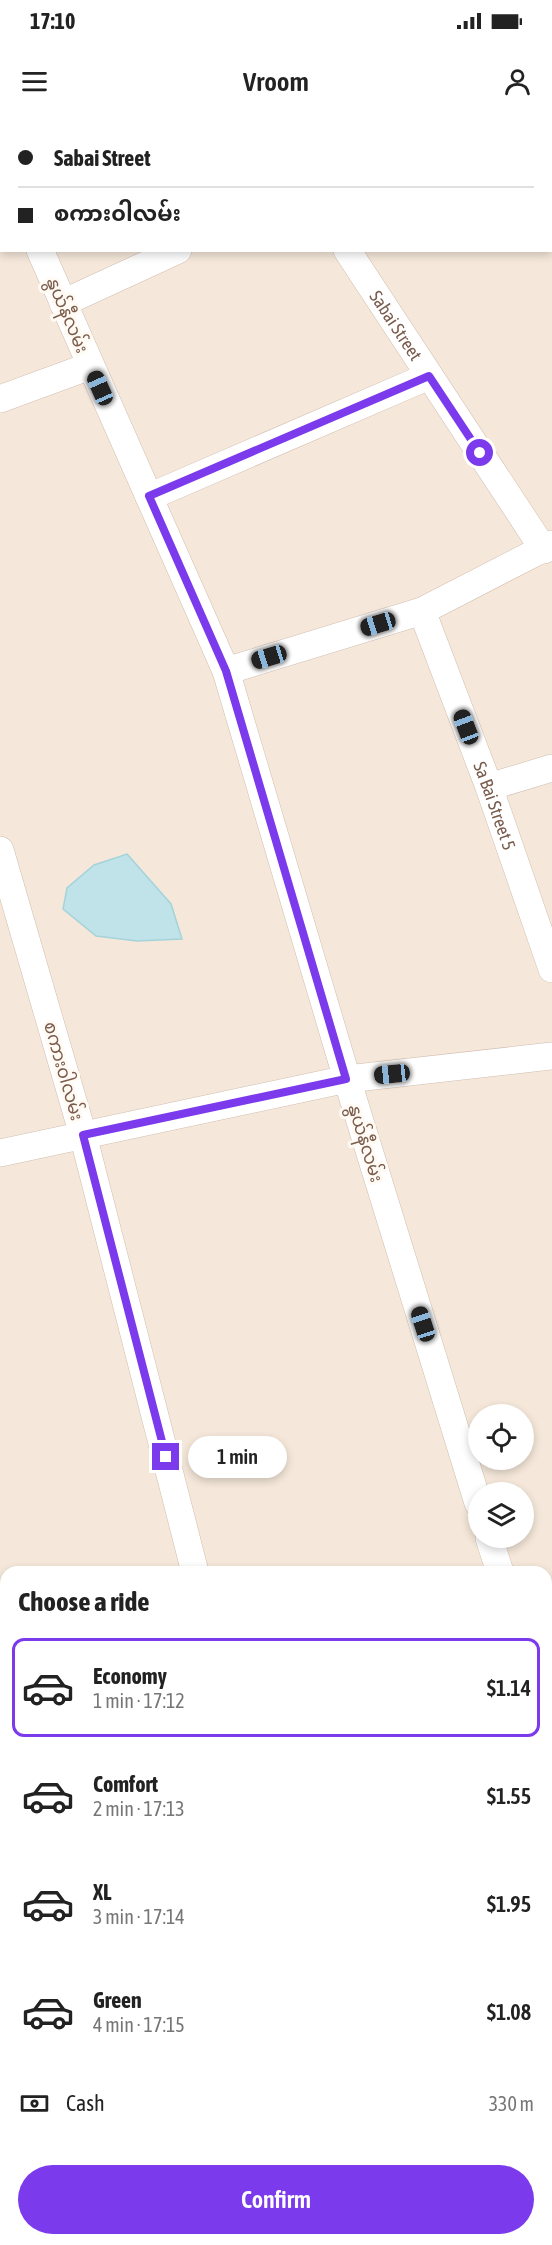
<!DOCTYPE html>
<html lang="en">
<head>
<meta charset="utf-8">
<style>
	:root { --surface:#fff; --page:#f2f2f2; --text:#222; --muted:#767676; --line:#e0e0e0; --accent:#7c3aed }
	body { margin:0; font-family:"Asap Condensed","Noto Sans Myanmar",sans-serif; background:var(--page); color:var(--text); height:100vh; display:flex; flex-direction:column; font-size:22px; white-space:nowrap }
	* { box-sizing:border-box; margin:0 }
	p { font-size:20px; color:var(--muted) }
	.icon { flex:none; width:33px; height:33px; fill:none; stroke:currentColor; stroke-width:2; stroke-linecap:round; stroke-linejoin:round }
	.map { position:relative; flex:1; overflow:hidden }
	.drawer { position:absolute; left:0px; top:1446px; width:552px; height:680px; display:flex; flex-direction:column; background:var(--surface); border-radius:18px 18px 0 0; box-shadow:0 3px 9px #0003 }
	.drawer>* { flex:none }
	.hud { position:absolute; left:0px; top:0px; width:552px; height:132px; box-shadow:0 3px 9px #0003; display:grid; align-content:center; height:132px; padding:0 18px; background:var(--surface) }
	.fabs { position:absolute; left:468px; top:1284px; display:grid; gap:12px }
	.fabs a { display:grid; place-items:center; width:66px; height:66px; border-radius:50%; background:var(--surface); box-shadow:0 3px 9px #0003; font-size:30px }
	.end { position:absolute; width:27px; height:27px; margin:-14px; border:8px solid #7c3aed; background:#fff; box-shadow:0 0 0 3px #fff }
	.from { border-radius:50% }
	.bubble { position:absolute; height:42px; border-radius:21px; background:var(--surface); box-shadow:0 3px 9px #0003; font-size:20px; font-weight:600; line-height:42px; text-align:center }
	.car { position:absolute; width:18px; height:36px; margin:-18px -9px; border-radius:8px; box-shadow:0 0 4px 2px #0007; background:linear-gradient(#222 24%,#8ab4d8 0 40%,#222 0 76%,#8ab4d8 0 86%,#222 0) }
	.hud b { display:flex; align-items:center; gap:21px; height:57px; font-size:22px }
	.hud b+b { border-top:2px solid var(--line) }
	.hud i { width:15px; height:15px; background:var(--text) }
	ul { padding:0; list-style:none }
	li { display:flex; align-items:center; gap:18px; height:99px; margin:0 12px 9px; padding:0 6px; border:3px solid transparent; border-radius:12px }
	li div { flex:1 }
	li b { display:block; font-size:22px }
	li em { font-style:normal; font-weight:600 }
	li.on { border-color:var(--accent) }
	li>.icon { width:54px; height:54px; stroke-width:1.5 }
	h2 { padding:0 18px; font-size:27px; line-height:72px }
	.pay { display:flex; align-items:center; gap:15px; height:66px; padding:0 18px; font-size:22px }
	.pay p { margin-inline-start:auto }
	.cta { display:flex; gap:12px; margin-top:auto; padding:12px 18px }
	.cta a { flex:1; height:69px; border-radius:36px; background:var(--accent); color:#fff; font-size:24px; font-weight:600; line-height:69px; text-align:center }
	.status { display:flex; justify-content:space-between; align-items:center; height:42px; padding:0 30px; background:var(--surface); direction:ltr }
	.status svg { height:16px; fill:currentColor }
	header { display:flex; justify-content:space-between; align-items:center; height:78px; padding:0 18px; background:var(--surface); font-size:27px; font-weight:600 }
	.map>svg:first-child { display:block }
</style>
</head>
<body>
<div class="status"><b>17:10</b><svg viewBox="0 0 49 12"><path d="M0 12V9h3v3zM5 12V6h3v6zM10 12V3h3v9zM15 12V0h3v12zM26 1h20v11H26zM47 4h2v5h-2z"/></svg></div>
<header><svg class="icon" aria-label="menu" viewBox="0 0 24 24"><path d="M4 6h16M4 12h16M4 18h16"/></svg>Vroom<svg class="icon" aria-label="person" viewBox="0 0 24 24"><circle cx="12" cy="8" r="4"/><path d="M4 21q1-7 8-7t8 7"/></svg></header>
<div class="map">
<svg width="552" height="2125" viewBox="0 0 552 2125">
	<rect width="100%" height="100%" fill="#fdf6ec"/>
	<path fill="#f5e8da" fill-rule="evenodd" d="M0 0H552V2125H0ZM2 2H550V130H2ZM478 1294H524V1340H478ZM478 1372H524V1418H478ZM6 1452H546V2120H6Z"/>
	<g fill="#bfe3e8" stroke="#a5d3da" stroke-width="1.5">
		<polygon points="127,734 171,784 182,819 137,821 96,816 63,789 67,768 94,745"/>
		<polygon points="546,2065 552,2070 552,2125 412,2125 416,2120 546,2120"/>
	</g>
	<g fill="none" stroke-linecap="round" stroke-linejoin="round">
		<g stroke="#d1beb0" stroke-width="28">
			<g id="street">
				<polyline points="261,0 262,2"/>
				<polyline points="534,0 535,2"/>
				<polyline points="550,24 552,27"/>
				<polyline points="0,39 2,43"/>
				<polyline points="40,130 226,551 347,959 478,1383"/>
				<path id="s1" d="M347 130 544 430"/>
				<polyline points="63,183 178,130"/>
				<polyline points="0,279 90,246"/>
				<polyline points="149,377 429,256"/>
				<path id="s2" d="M422 491 489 667 552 849"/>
				<polyline points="226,551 422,491 552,424"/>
				<polyline points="489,667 552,648"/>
				<polyline points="0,730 83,1015 195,1452"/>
				<polyline points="0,1033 347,959 552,936"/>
				<polyline points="489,1418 500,1452"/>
				<polyline points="0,1592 6,1616"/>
				<polyline points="546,1599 552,1619"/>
				<polyline points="546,1680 552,1679"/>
				<polyline points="0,1811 6,1809"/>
				<polyline points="546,1926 552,1924"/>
				<polyline points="546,2035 552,2033"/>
				<polyline points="128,2120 130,2125"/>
				<polyline points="373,2120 375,2125"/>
				<polyline points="305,2125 318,2120"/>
			</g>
		</g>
		<use href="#street" stroke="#fff" stroke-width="27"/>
	</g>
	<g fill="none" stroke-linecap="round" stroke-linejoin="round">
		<polyline stroke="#7c3aed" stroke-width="8" points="166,1337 83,1015 346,959 226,551 149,376 429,256 480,333"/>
	</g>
	<g text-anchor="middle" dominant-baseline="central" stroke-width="6" stroke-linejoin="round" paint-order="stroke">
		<g font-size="18" fill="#7a5c4d" stroke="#fffaf3">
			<text transform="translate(68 195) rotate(67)">နွယ်နီလမ်း</text>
			<text stroke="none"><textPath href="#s1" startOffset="90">Sabai Street</textPath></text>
			<text stroke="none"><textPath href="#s2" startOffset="208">Sa Bai Street 5</textPath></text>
			<text transform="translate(64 951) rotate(74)">စကား၀ါလမ်း</text>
			<text transform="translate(366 1023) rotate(73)">နွယ်နီလမ်း</text>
		</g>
	</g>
</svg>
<div class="fabs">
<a><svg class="icon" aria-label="locate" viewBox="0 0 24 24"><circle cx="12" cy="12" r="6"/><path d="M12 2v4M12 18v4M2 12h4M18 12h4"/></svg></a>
<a><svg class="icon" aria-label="layers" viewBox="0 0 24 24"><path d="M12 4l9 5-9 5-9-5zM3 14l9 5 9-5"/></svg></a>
</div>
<i class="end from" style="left:480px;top:333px"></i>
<i class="end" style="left:166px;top:1337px"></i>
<div class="bubble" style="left:188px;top:1316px;width:99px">1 min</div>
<i class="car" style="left:100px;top:268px;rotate:336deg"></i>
<i class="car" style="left:378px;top:504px;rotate:253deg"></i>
<i class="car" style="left:269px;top:537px;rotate:253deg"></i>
<i class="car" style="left:466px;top:607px;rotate:339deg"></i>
<i class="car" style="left:392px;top:954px;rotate:264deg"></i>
<i class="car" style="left:423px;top:1204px;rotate:342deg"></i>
<div class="hud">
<b><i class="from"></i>Sabai Street</b>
<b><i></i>စကား၀ါလမ်း</b>
</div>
<section class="drawer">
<h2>Choose a ride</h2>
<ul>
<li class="on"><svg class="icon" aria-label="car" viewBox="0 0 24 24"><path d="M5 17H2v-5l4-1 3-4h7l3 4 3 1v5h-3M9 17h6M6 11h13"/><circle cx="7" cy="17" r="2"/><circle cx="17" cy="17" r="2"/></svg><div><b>Economy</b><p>1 min · 17:12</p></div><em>$1.14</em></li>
<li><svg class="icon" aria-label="car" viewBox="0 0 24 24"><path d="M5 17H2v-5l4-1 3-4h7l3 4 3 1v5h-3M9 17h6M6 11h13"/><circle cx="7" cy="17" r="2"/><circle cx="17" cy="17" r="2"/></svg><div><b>Comfort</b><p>2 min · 17:13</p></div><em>$1.55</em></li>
<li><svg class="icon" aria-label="car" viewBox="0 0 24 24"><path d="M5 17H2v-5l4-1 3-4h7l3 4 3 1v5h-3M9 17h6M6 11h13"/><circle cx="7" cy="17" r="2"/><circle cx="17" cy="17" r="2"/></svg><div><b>XL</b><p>3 min · 17:14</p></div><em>$1.95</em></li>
<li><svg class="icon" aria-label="car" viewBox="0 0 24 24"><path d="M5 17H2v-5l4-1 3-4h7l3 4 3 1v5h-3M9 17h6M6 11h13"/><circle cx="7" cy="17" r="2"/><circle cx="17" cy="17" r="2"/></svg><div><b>Green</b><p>4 min · 17:15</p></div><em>$1.08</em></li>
</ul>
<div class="pay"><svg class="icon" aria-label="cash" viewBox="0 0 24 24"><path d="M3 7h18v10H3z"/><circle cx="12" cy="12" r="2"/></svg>Cash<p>330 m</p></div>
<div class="cta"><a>Confirm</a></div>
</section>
</div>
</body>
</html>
